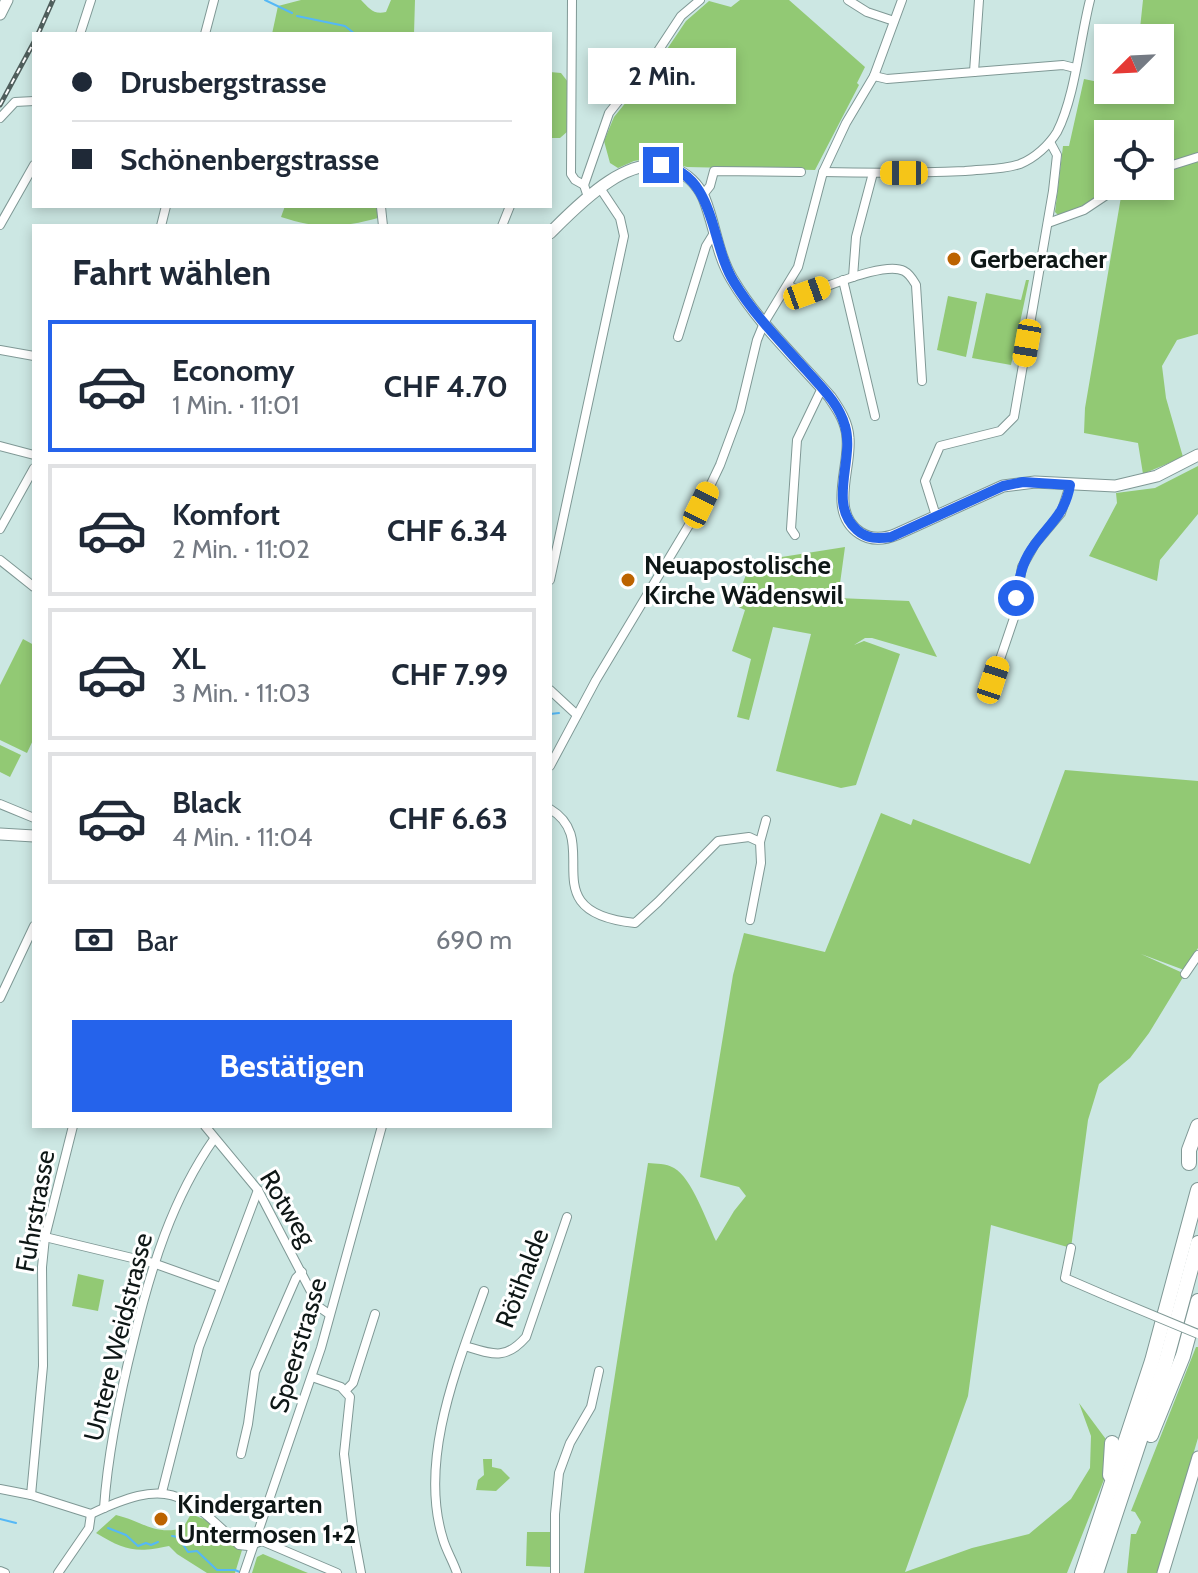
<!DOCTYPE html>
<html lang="de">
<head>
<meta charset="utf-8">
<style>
	:root { --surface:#fff; --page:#f2f2f3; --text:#1f2937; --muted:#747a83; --line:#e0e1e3; --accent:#2563eb }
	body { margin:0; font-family:Cabin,sans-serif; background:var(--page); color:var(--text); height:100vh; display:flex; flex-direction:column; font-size:30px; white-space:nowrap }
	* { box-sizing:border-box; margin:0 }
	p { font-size:26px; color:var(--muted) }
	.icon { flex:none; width:44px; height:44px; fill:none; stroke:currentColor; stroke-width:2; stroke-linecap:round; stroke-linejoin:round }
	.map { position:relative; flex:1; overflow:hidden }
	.side { position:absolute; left:32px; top:224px; width:520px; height:904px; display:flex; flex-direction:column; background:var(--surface); border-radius:0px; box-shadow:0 4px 12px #0003 }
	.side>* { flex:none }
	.guide { position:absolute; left:32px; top:32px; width:520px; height:176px; border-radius:0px; box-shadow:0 4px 12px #0003; display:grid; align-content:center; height:176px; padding:0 40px; background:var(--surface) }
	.needle { width:52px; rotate:246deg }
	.tools { position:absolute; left:1094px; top:24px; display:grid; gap:16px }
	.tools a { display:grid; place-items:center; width:80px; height:80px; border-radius:0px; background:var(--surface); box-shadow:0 4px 12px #0003; font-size:40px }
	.end { position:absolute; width:36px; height:36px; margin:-18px; border:10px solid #2563eb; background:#fff; box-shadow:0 0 0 4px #fff }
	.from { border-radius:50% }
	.bubble { position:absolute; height:56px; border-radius:0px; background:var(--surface); box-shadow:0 4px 12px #0003; font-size:26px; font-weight:700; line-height:56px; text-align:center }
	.car { position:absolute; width:24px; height:48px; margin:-24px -12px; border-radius:10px; box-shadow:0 0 6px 2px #0007; background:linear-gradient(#f5c518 24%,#345 0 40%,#f5c518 0 76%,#345 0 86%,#f5c518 0) }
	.guide b { display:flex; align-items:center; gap:28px; height:76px; font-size:30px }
	.guide b+b { border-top:2px solid var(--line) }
	.guide i { width:20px; height:20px; background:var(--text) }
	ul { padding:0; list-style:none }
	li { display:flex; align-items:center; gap:24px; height:132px; margin:0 16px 12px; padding:0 24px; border:4px solid var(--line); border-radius:0px }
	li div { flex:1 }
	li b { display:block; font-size:30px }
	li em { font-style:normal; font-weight:700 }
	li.on { border-color:var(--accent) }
	li>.icon { width:72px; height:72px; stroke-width:1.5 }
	h2 { padding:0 40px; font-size:36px; line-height:96px }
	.pay { display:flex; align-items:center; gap:20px; height:88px; padding:0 40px; font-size:30px }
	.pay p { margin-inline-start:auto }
	.primary-button { display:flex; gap:16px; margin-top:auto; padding:16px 40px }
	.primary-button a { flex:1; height:92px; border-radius:0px; background:var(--accent); color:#fff; font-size:32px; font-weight:700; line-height:92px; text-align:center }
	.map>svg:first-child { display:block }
</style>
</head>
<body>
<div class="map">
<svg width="1198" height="1573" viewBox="0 0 1198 1573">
	<rect width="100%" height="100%" fill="#cce7e3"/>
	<g fill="#92c974">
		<path d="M301 0H361C369 8 373 15 386 12L391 0H415L414 34H272L278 6Z"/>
		<polygon points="740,0 789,0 865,67 857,83 859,85 815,170 687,167 652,158 634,161 618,168 610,163 604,141 614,117 657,64 686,21 709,1 731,7"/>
		<polygon points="1143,0 1198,0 1198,334 1177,340 1162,366 1166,398 1183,457 1143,474 1138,443 1084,433 1085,408 1122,191 1117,186 1160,186 1160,134 1108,134 1108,186 1114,186 1085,206 1059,216 1055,212 1063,146 1069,146 1084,79 1108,84 1108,90 1160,90 1160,38 1139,38"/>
		<polygon points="550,72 561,73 568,82 568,131 560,138 550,138"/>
		<path d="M285 206H376L378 218C341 228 318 229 281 217Z"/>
		<polygon points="1026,280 1029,280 1011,365 972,358 986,293 1021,300"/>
		<polygon points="948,296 977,302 966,357 937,350"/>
		<polygon points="1198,466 1198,514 1160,560 1157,581 1089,556 1117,503 1116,493 1155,488"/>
		<polygon points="845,547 838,598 909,601 937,657 872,638 865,638 854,645 864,641 900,654 856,785 841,788 776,771 811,634 773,627 749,720 737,717 751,659 732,651 745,610 734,605 748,570 769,559"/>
		<polygon points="23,639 34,645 34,738 27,753 0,740 0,685"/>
		<polygon points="0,745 21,755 10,777 0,772"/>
		<path d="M1065 770 1198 781V948L1184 970 1141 954 1185 974 1149 1033 1130 1058 1099 1084 1088 1120 1071 1248 991 1225 968 1396 905 1572 972 1548 1029 1534 1071 1499 1090 1468 1091 1436 1079 1403 1108 1442 1105 1477 1067 1573H584L648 1163C656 1164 666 1163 674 1168 692 1178 707 1222 716 1241L734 1211 746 1196 739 1187 700 1177 733 975 744 933 825 952 881 813 911 825 913 819 1030 864Z"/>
		<polygon points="78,1274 104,1280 98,1311 72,1306"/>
		<polygon points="1196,1347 1198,1347 1198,1438 1158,1573 1127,1573 1131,1534 1136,1534 1141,1522 1135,1512 1131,1511"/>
		<polygon points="483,1459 492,1459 492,1467 501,1469 510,1478 496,1491 476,1490 478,1480 484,1475"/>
		<path d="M191 1514 206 1520 242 1550 235 1573H207L177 1554 169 1546C137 1553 125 1551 96 1533L116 1515C142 1521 155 1536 183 1528Z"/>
		<polygon points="527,1532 552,1532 552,1567 526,1566"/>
		<polygon points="263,1554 303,1571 308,1573 252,1573 257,1557"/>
	</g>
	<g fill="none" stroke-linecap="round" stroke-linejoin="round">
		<g stroke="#55b8f6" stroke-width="2">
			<polyline points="265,0 292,13"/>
			<polyline points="297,16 345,26 355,34"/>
			<polyline points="550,714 559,713"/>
			<polyline points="0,1519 16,1523"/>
			<polyline points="108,1528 126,1535 138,1546 146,1543 151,1545 158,1542"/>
			<polyline points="172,1536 178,1537 188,1552 197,1551 217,1570 235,1570 242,1573"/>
		</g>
		<g stroke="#7f9895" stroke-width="10">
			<g id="street">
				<polyline points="572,0 571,174 575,180 584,185"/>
				<polyline points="848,0 867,12 894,21"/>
				<polyline points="80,34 91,0"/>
				<polyline points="205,34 214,0"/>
				<polyline points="974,72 979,0"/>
				<polyline points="874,76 887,79 1063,65 1075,68"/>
				<polyline points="0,118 15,102 34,101"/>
				<polyline points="1160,169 1198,157"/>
				<path d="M823 172C871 173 918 173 965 171 983 169 1003 170 1020 164 1035 158 1049 145 1057 132 1075 97 1080 39 1090 0"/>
				<polyline points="702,196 710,186 714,171 801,172"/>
				<polyline points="588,197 584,185 609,113 658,51 681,16 700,0"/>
				<polyline points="381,207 383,226"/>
				<polyline points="1048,223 1084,210 1120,186"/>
				<polyline points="0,225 34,165"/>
				<polyline points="161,226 166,206"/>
				<polyline points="502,226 510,206"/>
				<polyline points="853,277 856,237 873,173"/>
				<polyline points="843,280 875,416"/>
				<path d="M788 285 804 294C826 288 884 261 904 271 910 274 913 280 916 285L922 381"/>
				<polyline points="678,337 706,246 714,233"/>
				<polyline points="0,350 34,356"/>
				<polyline points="0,446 34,455"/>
				<polyline points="936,516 925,481 940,446 1000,431 1014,417 1053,191 1057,155 1050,142"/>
				<polyline points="0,529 34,468"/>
				<polyline points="795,535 791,529 797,440 822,388"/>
				<polyline points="0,560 34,587"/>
				<polyline points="550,580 624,236 620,218 600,188"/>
				<polyline points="993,680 1014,618 1022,567 1035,544 1061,513 1070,485"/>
				<polyline points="550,690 577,715"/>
				<polyline points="550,766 596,680 701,505 720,465 740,411 757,340 764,323 798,267 823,172 846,123 874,76 902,0"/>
				<polyline points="0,804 34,818"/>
				<path d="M550 809C606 842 528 912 635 923L658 902 718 841 749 837 760 842 761 863 750 920"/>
				<polyline points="760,842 766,820"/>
				<polyline points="1185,974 1198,955"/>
				<polyline points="0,998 34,926"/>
				<polyline points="205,1126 258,1190 319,1307 329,1314"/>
				<polyline points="45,1237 153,1263 220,1287"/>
				<polyline points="1071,1248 1065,1278 1109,1297"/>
				<path d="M465 1346C492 1354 505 1361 526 1337L567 1217"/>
				<polyline points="312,1377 341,1387 350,1397 344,1454 353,1530 361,1573"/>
				<polyline points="346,1390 353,1383 375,1314"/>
				<polyline points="241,1454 248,1424 255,1372 296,1278 302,1272"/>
				<path d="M0 1489 31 1495 91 1514C167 1478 182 1490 239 1545L248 1546 262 1541 337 1573"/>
				<polyline points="162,1492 199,1347 258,1190"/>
				<polyline points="31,1495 43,1366 42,1267 45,1237 73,1126"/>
				<path d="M104 1508C108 1450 120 1394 134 1338 151 1268 172 1199 214 1139"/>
				<polyline points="0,1571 5,1573"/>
				<polyline points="58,1573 89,1528 91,1514"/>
				<polyline points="244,1573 321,1348 382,1126"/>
				<path d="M457 1573C453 1561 446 1550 443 1539 418 1459 458 1365 484 1291"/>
				<polyline points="555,1573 555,1514 559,1473 570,1443 591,1407 599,1371"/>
			</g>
		</g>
		<g stroke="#7f9895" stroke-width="13">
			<g id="secondary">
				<polyline points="0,14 7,0"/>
				<path d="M550 233C578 205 630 150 674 169 687 174 698 185 704 198 715 225 717 254 732 279 758 323 797 359 830 397 839 410 847 422 848 438 851 468 828 512 860 533 872 541 885 539 897 534L1003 486 1035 482 1115 486 1157 476 1198 455"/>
				<polyline points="0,834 34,836"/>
				<polyline points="1163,1573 1198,1457"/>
			</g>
		</g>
		<g stroke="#7f9895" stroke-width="16">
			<g id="highway">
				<polyline points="1189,1163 1189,1150 1198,1126"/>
				<polyline points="1151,1435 1183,1356 1198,1301"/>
				<polyline points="1110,1475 1112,1443"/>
				<polyline points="1082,1573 1152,1361 1198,1190"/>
				<polyline points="1096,1573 1166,1361 1198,1243"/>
			</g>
		</g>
		<use href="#street" stroke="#fff" stroke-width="8"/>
		<use href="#secondary" stroke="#fff" stroke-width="11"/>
		<use href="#highway" stroke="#fff" stroke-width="14"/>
		<g stroke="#4f5e5c" stroke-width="5">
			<g id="rail">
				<polyline points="38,34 53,0"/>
				<polyline points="0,105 34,42"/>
			</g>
		</g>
		<use href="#rail" stroke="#fff" stroke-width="2" stroke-dasharray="6" stroke-linecap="butt"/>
		<g stroke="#7f9895" stroke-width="10" stroke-linecap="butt">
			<polyline id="street-bridge" points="1109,1297 1198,1334"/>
		</g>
		<use href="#street-bridge" stroke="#fff" stroke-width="8"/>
	</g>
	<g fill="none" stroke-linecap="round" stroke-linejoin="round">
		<path stroke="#2563eb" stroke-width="10" d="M661 165C716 174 710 244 734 282 754 315 782 343 807 371 822 388 839 404 845 426 855 459 827 504 857 530 867 539 878 539 891 537L1003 486 1023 482 1070 485C1065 516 1047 525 1031 550 1021 565 1019 581 1016 598"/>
	</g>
	<g fill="#bc6300" stroke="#fff" stroke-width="3">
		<circle cx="954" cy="259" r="8"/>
		<circle cx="628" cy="580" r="8"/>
		<circle cx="161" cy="1519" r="8"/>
	</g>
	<g text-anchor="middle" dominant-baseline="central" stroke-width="6" stroke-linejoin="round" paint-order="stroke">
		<g font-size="26" font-weight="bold" fill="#0e1716" stroke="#fff" text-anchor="start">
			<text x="970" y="259">Gerberacher</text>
			<text x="644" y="565">Neuapostolische<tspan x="644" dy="30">Kirche Wädenswil</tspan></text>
			<text x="177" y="1504">Kindergarten<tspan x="177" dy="30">Untermosen 1+2</tspan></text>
		</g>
		<g font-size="26" fill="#0e1716" stroke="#fff">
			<text transform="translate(288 1208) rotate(59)">Rotweg</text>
			<text transform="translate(35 1211) rotate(-80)">Fuhrstrasse</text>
			<text transform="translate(522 1278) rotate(-69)">Rötihalde</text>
			<text transform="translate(118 1337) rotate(-76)">Untere Weidstrasse</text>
			<text transform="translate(298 1345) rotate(-73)">Speerstrasse</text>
		</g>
	</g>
</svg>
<div class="tools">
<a><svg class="needle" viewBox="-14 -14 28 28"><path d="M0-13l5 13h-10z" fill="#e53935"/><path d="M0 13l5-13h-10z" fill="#747a83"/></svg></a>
<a><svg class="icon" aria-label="locate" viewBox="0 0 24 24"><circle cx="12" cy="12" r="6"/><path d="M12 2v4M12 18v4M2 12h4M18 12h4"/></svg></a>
</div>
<i class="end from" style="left:1016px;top:598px"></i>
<i class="end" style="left:661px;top:165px"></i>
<div class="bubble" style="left:588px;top:48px;width:148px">2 Min.</div>
<i class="car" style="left:904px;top:173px;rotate:270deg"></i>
<i class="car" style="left:807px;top:293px;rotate:70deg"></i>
<i class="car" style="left:1027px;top:343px;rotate:190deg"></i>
<i class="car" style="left:701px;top:505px;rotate:26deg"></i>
<i class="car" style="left:993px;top:680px;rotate:18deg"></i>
<div class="guide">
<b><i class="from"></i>Drusbergstrasse</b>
<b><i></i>Schönenbergstrasse</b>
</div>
<section class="side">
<h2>Fahrt wählen</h2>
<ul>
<li class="on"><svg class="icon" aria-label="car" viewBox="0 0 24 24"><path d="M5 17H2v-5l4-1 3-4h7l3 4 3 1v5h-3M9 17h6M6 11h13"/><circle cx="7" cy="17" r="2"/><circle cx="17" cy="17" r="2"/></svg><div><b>Economy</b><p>1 Min. · 11:01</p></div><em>CHF 4.70</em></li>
<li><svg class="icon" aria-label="car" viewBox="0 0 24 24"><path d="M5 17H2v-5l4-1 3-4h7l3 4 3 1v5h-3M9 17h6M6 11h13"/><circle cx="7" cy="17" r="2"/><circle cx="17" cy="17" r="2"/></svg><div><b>Komfort</b><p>2 Min. · 11:02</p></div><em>CHF 6.34</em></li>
<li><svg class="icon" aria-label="car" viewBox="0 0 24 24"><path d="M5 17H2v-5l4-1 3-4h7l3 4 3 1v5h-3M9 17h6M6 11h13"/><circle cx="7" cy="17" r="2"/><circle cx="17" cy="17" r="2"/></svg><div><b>XL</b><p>3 Min. · 11:03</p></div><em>CHF 7.99</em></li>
<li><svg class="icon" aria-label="car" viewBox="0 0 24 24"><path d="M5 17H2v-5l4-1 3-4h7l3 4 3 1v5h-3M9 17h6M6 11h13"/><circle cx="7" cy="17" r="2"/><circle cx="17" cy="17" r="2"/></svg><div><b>Black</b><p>4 Min. · 11:04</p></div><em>CHF 6.63</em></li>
</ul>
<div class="pay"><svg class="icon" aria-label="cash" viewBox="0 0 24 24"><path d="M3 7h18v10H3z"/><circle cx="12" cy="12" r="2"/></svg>Bar<p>690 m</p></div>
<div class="primary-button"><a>Bestätigen</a></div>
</section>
</div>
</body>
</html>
